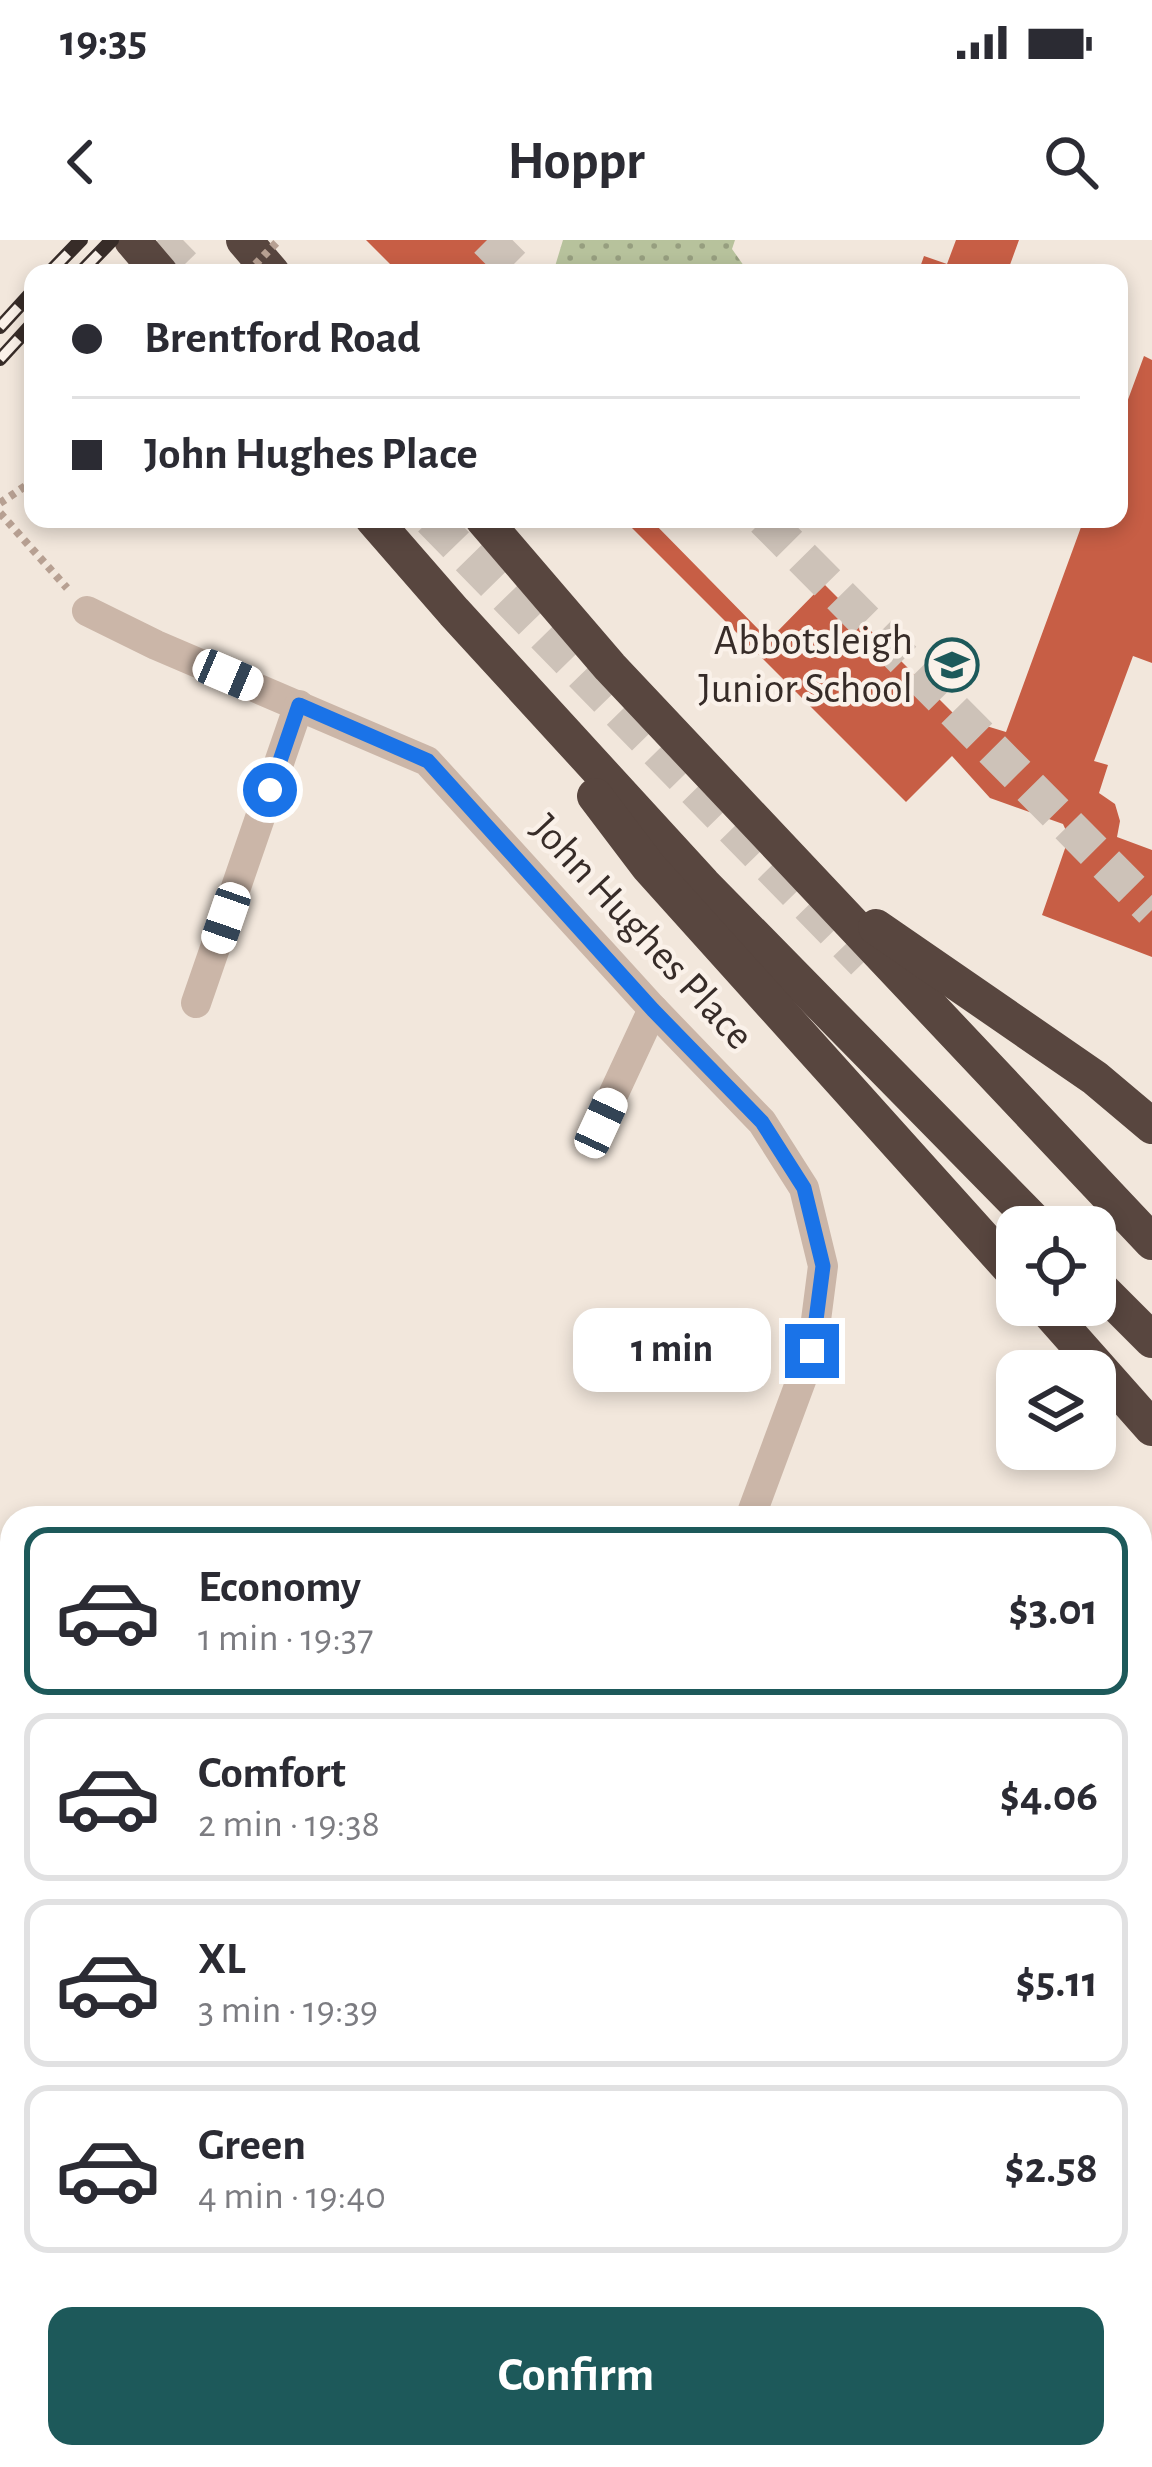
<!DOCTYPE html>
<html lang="en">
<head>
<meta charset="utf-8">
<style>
	:root { --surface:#fff; --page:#f2f2f3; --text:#2b2b33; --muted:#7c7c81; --line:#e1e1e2; --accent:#1d595a }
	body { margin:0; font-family:"Alegreya Sans",sans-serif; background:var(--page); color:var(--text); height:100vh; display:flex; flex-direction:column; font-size:45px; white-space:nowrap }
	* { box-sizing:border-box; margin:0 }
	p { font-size:39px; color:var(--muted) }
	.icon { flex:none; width:66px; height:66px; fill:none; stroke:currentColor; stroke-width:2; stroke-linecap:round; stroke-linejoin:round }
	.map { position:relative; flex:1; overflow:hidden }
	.side { position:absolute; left:0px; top:1266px; width:1152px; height:963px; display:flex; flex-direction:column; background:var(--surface); border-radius:36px 36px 0 0; box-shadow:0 6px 18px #0003 }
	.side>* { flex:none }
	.banner { position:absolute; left:24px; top:24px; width:1104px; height:264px; border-radius:24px; box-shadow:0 6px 18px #0003; display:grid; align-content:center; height:264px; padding:0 48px; background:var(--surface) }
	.fabs { position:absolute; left:996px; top:966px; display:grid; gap:24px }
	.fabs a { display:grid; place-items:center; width:120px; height:120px; border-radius:24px; background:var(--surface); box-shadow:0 6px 18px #0003; font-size:60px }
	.end { position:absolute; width:54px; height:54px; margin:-27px; border:15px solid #1a73e8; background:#fff; box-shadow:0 0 0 6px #fff }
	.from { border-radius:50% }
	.bubble { position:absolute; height:84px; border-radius:24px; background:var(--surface); box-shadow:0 6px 18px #0003; font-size:39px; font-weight:700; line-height:84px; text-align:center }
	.car { position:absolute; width:36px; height:72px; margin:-36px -18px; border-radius:15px; box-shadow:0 0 9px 3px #0007; background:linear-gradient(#fff 24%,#345 0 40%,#fff 0 76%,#345 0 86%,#fff 0) }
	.banner b { display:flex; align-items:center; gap:42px; height:114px; font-size:45px }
	.banner b+b { border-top:3px solid var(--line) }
	.banner i { width:30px; height:30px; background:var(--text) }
	ul { padding:21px 0 0; list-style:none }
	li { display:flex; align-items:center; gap:36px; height:168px; margin:0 24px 18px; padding:0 24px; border:6px solid var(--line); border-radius:24px }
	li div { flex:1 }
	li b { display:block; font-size:45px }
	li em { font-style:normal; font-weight:700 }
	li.active { border-color:var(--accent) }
	li>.icon { width:108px; height:108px; stroke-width:1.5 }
	.action { display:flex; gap:24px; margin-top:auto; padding:24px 48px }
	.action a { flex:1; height:138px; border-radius:24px; background:var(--accent); color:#fff; font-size:48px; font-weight:700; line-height:138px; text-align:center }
	.status { display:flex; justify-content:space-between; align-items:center; height:84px; padding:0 60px; background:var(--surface); direction:ltr }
	.status svg { height:33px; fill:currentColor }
	header { display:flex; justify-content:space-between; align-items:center; height:156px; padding:0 48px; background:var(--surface); font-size:54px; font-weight:700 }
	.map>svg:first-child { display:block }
</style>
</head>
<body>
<div class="status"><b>19:35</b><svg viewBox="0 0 49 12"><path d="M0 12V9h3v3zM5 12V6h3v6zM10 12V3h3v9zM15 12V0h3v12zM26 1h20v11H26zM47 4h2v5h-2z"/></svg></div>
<header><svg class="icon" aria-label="back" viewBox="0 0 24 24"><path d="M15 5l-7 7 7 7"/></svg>Hoppr<svg class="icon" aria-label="search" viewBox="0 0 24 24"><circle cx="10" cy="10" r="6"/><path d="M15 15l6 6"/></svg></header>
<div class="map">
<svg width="1152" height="2227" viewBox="0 0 1152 2227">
	<defs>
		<pattern id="grass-dots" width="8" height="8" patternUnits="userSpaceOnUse" patternTransform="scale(3)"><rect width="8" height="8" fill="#b7c29c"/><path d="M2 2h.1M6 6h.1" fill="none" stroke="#969e7f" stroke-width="1.8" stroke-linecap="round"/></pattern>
	</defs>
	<rect width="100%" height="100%" fill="#f2e7dc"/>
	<polygon fill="url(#grass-dots)" points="563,0 735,0 732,9 749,33 553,33"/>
	<g fill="#c75e45">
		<polygon points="366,0 487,0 520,33 399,33"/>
		<polygon points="956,0 1019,0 1007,33 918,33 924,16 947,24"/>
		<polygon points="1144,116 1152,120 1152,423 1133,416 1094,521 1108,525 1099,553 1115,564 1120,581 1117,597 1152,610 1152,717 1042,675 1069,597 1063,584 990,558 952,516 906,562 623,279 650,279 769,400 824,344 957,477 1006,492 1084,279 1119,279 1119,184"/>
	</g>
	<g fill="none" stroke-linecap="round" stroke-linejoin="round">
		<g stroke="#cdc2b8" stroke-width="36" stroke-dasharray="36 18" stroke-linecap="butt">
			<polyline points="158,0 190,33"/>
			<polyline points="487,0 520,33"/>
			<polyline points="431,279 864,722"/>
			<polyline points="764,279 1152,670"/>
		</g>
		<g stroke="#b7a092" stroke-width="8" stroke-dasharray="6 6" stroke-linecap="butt">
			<polyline points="0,263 33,241"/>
			<polyline points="0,273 67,348"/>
		</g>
		<g stroke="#cbb6a8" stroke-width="30">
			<polyline points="87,371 156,405 427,521 653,769 762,882 804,948 823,1026 812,1111 750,1278"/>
			<polyline points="196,763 299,465"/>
			<polyline points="600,883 653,769"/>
			<polyline points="0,1322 12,1327"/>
			<polyline points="1140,1748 1152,1753"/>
		</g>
		<g stroke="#796259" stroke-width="30">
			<polyline points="0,2055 12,2059"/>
			<polyline points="432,2217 456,2227"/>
		</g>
		<g stroke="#58463f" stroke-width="36">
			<polyline points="132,0 160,33"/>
			<polyline points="244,0 272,33"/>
			<polyline points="373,279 454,372 703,644 1040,987"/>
			<polyline points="483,279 610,427 1152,1002"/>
			<polyline points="595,556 648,626 1017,1036"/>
			<polyline points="876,687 1095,838 1152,886"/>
			<polyline points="1095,1043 1152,1100"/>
			<polyline points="1043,1065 1152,1188"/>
		</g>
		<g stroke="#372c28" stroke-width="14">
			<g id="rail">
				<polyline points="49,33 81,0"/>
				<polyline points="80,33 112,0"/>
				<polyline points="0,87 33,51"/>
				<polyline points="0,119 33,83"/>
			</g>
		</g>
		<use href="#rail" stroke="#faf1e9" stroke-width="9" stroke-dasharray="27" stroke-linecap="butt"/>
		<polyline stroke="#b7a092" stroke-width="8" stroke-dasharray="6 6" stroke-linecap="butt" points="247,33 279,0"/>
	</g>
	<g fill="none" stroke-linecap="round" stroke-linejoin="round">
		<polyline stroke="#1a73e8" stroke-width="15" points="270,550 299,465 428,521 653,770 762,882 804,948 823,1026 812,1111"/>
	</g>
	<defs>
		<g id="school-ring" transform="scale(2.7)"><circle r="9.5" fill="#faf1e9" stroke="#1d595a" stroke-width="1.5"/><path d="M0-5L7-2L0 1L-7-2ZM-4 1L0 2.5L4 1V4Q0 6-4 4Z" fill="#1d595a"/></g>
	</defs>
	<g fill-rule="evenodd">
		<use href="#school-ring" x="952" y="425"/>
	</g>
	<g text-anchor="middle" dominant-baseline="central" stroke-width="9" stroke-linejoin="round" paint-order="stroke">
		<g font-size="42" fill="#372c28" stroke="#faf1e9" text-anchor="end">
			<text x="913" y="401">Abbotsleigh<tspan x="913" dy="48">Junior School</tspan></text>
		</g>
		<g font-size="42" fill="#372c28" stroke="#faf1e9">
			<text transform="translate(642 692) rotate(47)">John Hughes Place</text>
		</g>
	</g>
</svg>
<div class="fabs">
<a><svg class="icon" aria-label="locate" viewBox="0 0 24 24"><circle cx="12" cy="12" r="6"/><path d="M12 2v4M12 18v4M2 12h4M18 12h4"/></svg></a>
<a><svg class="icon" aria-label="layers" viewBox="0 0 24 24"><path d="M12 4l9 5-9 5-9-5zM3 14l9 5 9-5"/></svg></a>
</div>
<i class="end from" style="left:270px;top:550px"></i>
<i class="end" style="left:812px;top:1111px"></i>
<div class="bubble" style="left:573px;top:1068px;width:198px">1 min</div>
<i class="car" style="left:228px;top:435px;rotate:113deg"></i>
<i class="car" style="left:226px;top:678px;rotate:199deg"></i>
<i class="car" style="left:601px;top:883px;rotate:25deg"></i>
<div class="banner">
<b><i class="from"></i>Brentford Road</b>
<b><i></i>John Hughes Place</b>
</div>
<section class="side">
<ul>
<li class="active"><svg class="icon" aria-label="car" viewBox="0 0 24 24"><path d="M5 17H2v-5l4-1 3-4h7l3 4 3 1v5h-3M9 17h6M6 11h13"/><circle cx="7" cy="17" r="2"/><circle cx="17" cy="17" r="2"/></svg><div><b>Economy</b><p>1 min · 19:37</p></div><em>$3.01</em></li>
<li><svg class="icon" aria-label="car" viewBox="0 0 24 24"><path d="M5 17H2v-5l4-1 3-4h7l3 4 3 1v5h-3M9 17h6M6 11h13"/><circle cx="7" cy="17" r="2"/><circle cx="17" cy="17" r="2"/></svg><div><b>Comfort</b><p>2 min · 19:38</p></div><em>$4.06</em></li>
<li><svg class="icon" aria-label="car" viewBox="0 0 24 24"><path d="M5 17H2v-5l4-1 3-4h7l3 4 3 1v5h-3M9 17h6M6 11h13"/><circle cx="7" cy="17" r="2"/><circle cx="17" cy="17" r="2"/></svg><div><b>XL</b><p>3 min · 19:39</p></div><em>$5.11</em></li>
<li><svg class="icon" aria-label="car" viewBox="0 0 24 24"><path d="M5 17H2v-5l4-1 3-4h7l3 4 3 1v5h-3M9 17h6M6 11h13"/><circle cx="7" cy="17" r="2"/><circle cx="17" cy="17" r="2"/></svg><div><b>Green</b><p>4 min · 19:40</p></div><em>$2.58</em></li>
</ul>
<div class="action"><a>Confirm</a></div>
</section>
</div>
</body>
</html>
